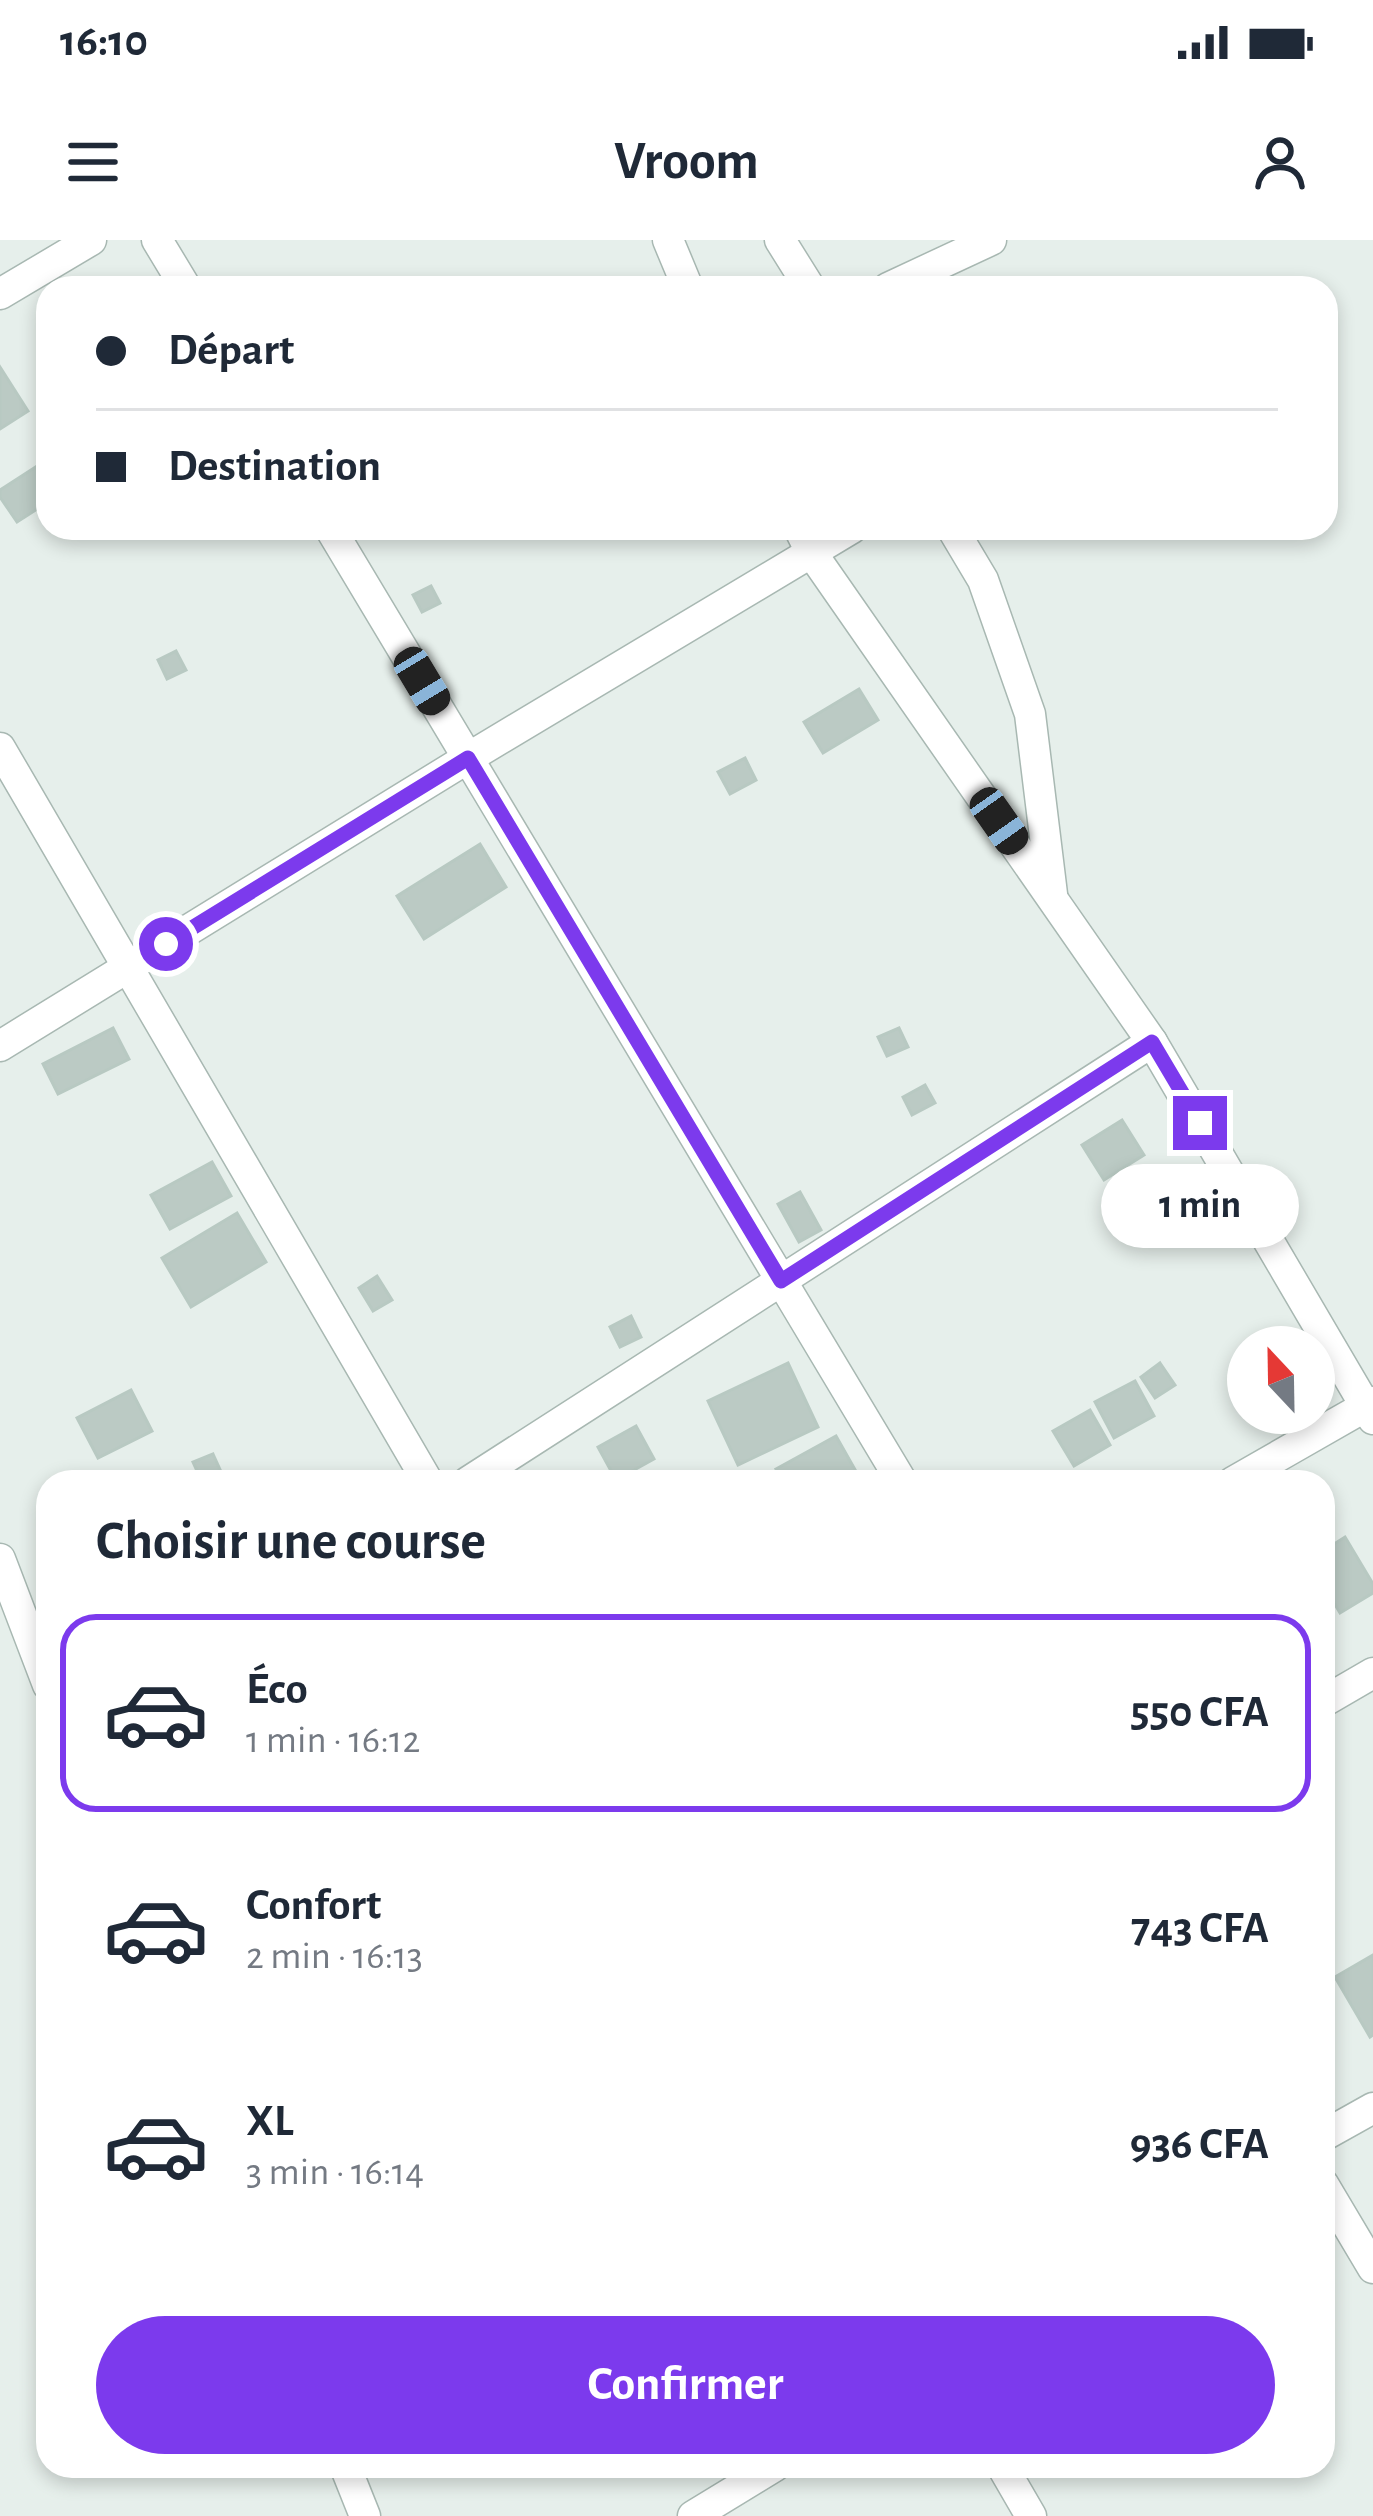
<!DOCTYPE html>
<html lang="fr">
<head>
<meta charset="utf-8">
<style>
	:root { --surface:#fff; --page:#f6f6f7; --text:#1f2937; --muted:#747a83; --line:#e0e1e3; --accent:#7c3aed }
	body { margin:0; font-family:"Alegreya Sans",sans-serif; background:var(--page); color:var(--text); height:100vh; display:flex; flex-direction:column; font-size:45px; white-space:nowrap }
	* { box-sizing:border-box; margin:0 }
	p { font-size:39px; color:var(--muted) }
	.icon { flex:none; width:66px; height:66px; fill:none; stroke:currentColor; stroke-width:2; stroke-linecap:round; stroke-linejoin:round }
	.map { position:relative; flex:1; overflow:hidden }
	.drawer { position:absolute; left:36px; top:1230px; width:1299px; height:1008px; display:flex; flex-direction:column; background:var(--surface); border-radius:36px; box-shadow:0 6px 18px #0003 }
	.drawer>* { flex:none }
	.hud { position:absolute; left:36px; top:36px; width:1302px; height:264px; border-radius:36px; box-shadow:0 6px 18px #0003; display:grid; align-content:center; height:264px; padding:0 60px; background:var(--surface) }
	.needle { width:78px; rotate:338deg }
	.buttons { position:absolute; left:1227px; top:1086px; display:grid; gap:24px }
	.buttons a { display:grid; place-items:center; width:108px; height:108px; border-radius:50%; background:var(--surface); box-shadow:0 6px 18px #0003; font-size:60px }
	.end { position:absolute; width:54px; height:54px; margin:-27px; border:15px solid #7c3aed; background:#fff; box-shadow:0 0 0 6px #fff }
	.from { border-radius:50% }
	.bubble { position:absolute; height:84px; border-radius:42px; background:var(--surface); box-shadow:0 6px 18px #0003; font-size:39px; font-weight:600; line-height:84px; text-align:center }
	.car { position:absolute; width:36px; height:72px; margin:-36px -18px; border-radius:15px; box-shadow:0 0 9px 3px #0007; background:linear-gradient(#222 24%,#8ab4d8 0 40%,#222 0 76%,#8ab4d8 0 86%,#222 0) }
	.hud b { display:flex; align-items:center; gap:42px; height:114px; font-size:45px }
	.hud b+b { border-top:3px solid var(--line) }
	.hud i { width:30px; height:30px; background:var(--text) }
	ul { padding:0; list-style:none }
	li { display:flex; align-items:center; gap:36px; height:198px; margin:0 24px 18px; padding:0 36px; border:6px solid transparent; border-radius:36px }
	li div { flex:1 }
	li b { display:block; font-size:45px }
	li em { font-style:normal; font-weight:600 }
	li.on { border-color:var(--accent) }
	li>.icon { width:108px; height:108px; stroke-width:1.5 }
	h2 { padding:0 60px; font-size:54px; line-height:144px }
	.action { display:flex; gap:24px; margin-top:auto; padding:24px 60px }
	.action a { flex:1; height:138px; border-radius:72px; background:var(--accent); color:#fff; font-size:48px; font-weight:600; line-height:138px; text-align:center }
	.status { display:flex; justify-content:space-between; align-items:center; height:84px; padding:0 60px; background:var(--surface); direction:ltr }
	.status svg { height:33px; fill:currentColor }
	header { display:flex; justify-content:space-between; align-items:center; height:156px; padding:0 60px; background:var(--surface); font-size:54px; font-weight:600 }
	.map>svg:first-child { display:block }
</style>
</head>
<body>
<div class="status"><b>16:10</b><svg viewBox="0 0 49 12"><path d="M0 12V9h3v3zM5 12V6h3v6zM10 12V3h3v9zM15 12V0h3v12zM26 1h20v11H26zM47 4h2v5h-2z"/></svg></div>
<header><svg class="icon" aria-label="menu" viewBox="0 0 24 24"><path d="M4 6h16M4 12h16M4 18h16"/></svg>Vroom<svg class="icon" aria-label="person" viewBox="0 0 24 24"><circle cx="12" cy="8" r="4"/><path d="M4 21q1-7 8-7t8 7"/></svg></header>
<div class="map">
<svg width="1373" height="2276" viewBox="0 0 1373 2276">
	<rect width="100%" height="100%" fill="#e6efeb"/>
	<g fill="#bbcac4" stroke="#b8c9c2" stroke-width="3">
		<polygon points="0,127 28,171 0,189"/>
		<polygon points="48,219 48,262 17,282 0,257 0,250"/>
		<polygon points="431,346 440,363 422,372 413,355"/>
		<polygon points="176,411 186,430 167,439 158,420"/>
		<polygon points="859,449 878,480 823,513 804,482"/>
		<polygon points="745,518 756,540 730,554 718,532"/>
		<polygon points="480,604 506,647 424,699 397,656"/>
		<polygon points="113,788 129,819 58,854 43,824"/>
		<polygon points="899,788 908,807 887,816 878,797"/>
		<polygon points="925,845 935,863 912,875 903,857"/>
		<polygon points="1122,880 1144,915 1104,940 1082,905"/>
		<polygon points="212,922 231,956 170,989 151,955"/>
		<polygon points="800,952 821,990 799,1002 778,964"/>
		<polygon points="237,973 266,1022 191,1067 162,1018"/>
		<polygon points="377,1036 392,1060 373,1071 359,1048"/>
		<polygon points="631,1076 641,1097 620,1107 610,1087"/>
		<polygon points="788,1123 818,1187 738,1225 708,1161"/>
		<polygon points="1160,1123 1175,1145 1155,1158 1141,1137"/>
		<polygon points="1135,1141 1154,1176 1114,1198 1095,1162"/>
		<polygon points="131,1150 152,1191 98,1218 77,1178"/>
		<polygon points="1090,1170 1110,1205 1074,1226 1053,1191"/>
		<polygon points="636,1186 654,1219 616,1240 598,1207"/>
		<polygon points="836,1196 862,1242 784,1242 776,1229"/>
		<polygon points="213,1214 222,1234 202,1242 193,1222"/>
		<polygon points="1345,1297 1373,1344 1373,1353 1340,1373 1323,1344 1323,1311"/>
		<polygon points="1373,1715 1373,1795 1370,1797 1335,1737"/>
	</g>
	<g fill="none" stroke-linecap="round" stroke-linejoin="round">
		<g stroke="#a8b8b2" stroke-width="33">
			<g id="minor">
				<polyline points="157,0 186,48"/>
				<polyline points="668,0 688,48"/>
				<polyline points="780,0 810,48"/>
				<polyline points="888,48 991,0"/>
				<polyline points="0,54 91,0"/>
				<polyline points="330,288 902,1242"/>
				<polyline points="799,288 811,312 1152,802 1373,1179"/>
				<polyline points="952,288 983,340 1030,474 1052,654"/>
				<polyline points="0,508 428,1242"/>
				<polyline points="0,806 468,518 852,288"/>
				<polyline points="468,1242 1152,802"/>
				<polyline points="1233,1242 1373,1162"/>
				<polyline points="0,1319 48,1445"/>
				<polyline points="1323,1462 1373,1433"/>
				<polyline points="1323,1896 1373,1868"/>
				<polyline points="1323,1944 1373,2028"/>
				<polyline points="345,2226 365,2276"/>
				<polyline points="1002,2226 1031,2276"/>
				<polyline points="693,2276 775,2226"/>
			</g>
		</g>
		<use href="#minor" stroke="#fff" stroke-width="30"/>
	</g>
	<g fill="none" stroke-linecap="round" stroke-linejoin="round">
		<polyline stroke="#7c3aed" stroke-width="15" points="166,704 468,518 781,1041 1152,802 1200,883"/>
	</g>
</svg>
<div class="buttons">
<a><svg class="needle" viewBox="-14 -14 28 28"><path d="M0-13l5 13h-10z" fill="#e53935"/><path d="M0 13l5-13h-10z" fill="#747a83"/></svg></a>
</div>
<i class="end from" style="left:166px;top:704px"></i>
<i class="end" style="left:1200px;top:883px"></i>
<div class="bubble" style="left:1101px;top:924px;width:198px">1 min</div>
<i class="car" style="left:422px;top:441px;rotate:149deg"></i>
<i class="car" style="left:999px;top:581px;rotate:145deg"></i>
<div class="hud">
<b><i class="from"></i>Départ</b>
<b><i></i>Destination</b>
</div>
<section class="drawer">
<h2>Choisir une course</h2>
<ul>
<li class="on"><svg class="icon" aria-label="car" viewBox="0 0 24 24"><path d="M5 17H2v-5l4-1 3-4h7l3 4 3 1v5h-3M9 17h6M6 11h13"/><circle cx="7" cy="17" r="2"/><circle cx="17" cy="17" r="2"/></svg><div><b>Éco</b><p>1 min · 16:12</p></div><em>550 CFA</em></li>
<li><svg class="icon" aria-label="car" viewBox="0 0 24 24"><path d="M5 17H2v-5l4-1 3-4h7l3 4 3 1v5h-3M9 17h6M6 11h13"/><circle cx="7" cy="17" r="2"/><circle cx="17" cy="17" r="2"/></svg><div><b>Confort</b><p>2 min · 16:13</p></div><em>743 CFA</em></li>
<li><svg class="icon" aria-label="car" viewBox="0 0 24 24"><path d="M5 17H2v-5l4-1 3-4h7l3 4 3 1v5h-3M9 17h6M6 11h13"/><circle cx="7" cy="17" r="2"/><circle cx="17" cy="17" r="2"/></svg><div><b>XL</b><p>3 min · 16:14</p></div><em>936 CFA</em></li>
</ul>
<div class="action"><a>Confirmer</a></div>
</section>
</div>
</body>
</html>
